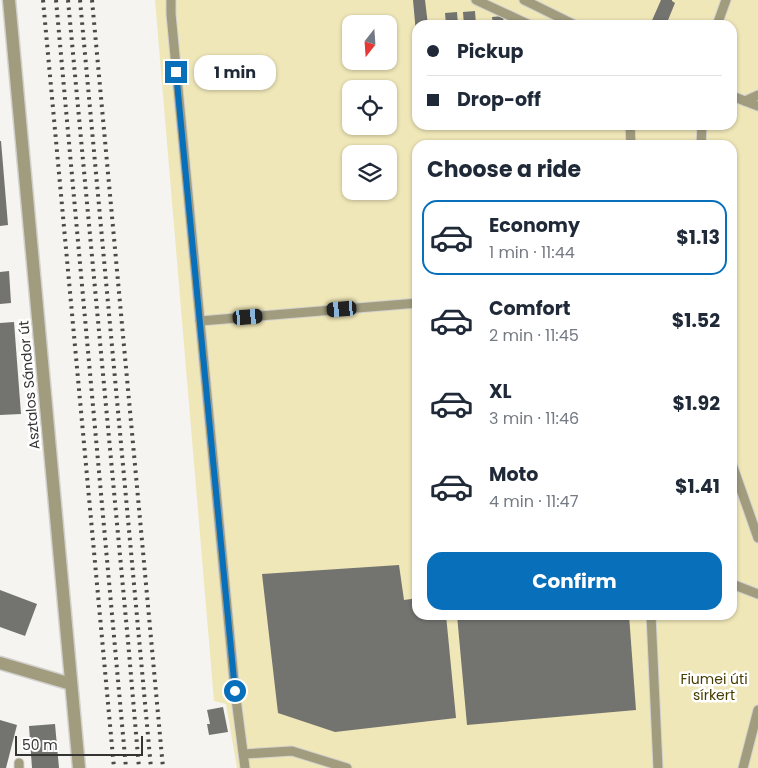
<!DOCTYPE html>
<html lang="en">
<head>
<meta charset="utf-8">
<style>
	:root { --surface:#fff; --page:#f6f6f7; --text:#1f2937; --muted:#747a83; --line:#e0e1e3; --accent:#086fbb }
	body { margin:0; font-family:Poppins,sans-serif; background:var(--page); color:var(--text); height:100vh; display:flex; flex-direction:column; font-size:19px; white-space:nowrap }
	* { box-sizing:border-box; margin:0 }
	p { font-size:16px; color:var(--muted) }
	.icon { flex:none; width:28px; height:28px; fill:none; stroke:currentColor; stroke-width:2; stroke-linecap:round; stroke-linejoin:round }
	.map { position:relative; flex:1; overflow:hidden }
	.drawer { position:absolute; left:412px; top:140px; width:325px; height:480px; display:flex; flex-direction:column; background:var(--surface); border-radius:15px; box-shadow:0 1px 4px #0004 }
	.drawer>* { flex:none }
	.hud { position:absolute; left:412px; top:20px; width:325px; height:110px; border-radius:15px; box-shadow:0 1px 4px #0004; display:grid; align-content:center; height:110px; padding:0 15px; background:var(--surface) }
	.needle { width:32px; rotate:197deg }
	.fabs { position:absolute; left:342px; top:15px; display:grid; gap:10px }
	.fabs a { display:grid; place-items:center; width:55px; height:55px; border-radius:10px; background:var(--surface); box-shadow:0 1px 4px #0004; font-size:25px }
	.scale { position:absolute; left:15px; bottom:12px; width:128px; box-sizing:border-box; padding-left:5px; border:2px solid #343432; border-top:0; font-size:14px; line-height:18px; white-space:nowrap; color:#343432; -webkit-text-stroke:4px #fff; paint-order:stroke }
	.end { position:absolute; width:22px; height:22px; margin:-11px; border:6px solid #086fbb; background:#fff; box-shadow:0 0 0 2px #fff }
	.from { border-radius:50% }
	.bubble { position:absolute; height:35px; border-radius:15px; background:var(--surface); box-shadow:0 1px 4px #0004; font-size:16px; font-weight:700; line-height:35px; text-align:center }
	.car { position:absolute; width:15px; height:30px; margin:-15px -8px; border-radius:6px; box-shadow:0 0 4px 1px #0007; background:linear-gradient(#222 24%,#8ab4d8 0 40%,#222 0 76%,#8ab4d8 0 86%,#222 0) }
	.hud b { display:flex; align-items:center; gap:18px; height:48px; font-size:19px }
	.hud b+b { border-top:1px solid var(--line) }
	.hud i { width:12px; height:12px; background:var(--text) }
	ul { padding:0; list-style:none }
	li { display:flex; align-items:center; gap:15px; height:75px; margin:0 10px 8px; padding:0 5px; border:2px solid transparent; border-radius:15px }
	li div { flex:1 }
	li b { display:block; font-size:19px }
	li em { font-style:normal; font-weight:700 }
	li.active { border-color:var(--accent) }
	li>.icon { width:45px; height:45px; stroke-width:1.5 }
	h2 { padding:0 15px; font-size:22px; line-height:60px }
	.primary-button { display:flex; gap:10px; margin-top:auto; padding:10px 15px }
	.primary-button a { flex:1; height:58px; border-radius:15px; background:var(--accent); color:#fff; font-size:20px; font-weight:700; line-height:58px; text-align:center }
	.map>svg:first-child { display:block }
</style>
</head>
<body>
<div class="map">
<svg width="758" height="768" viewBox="0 0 758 768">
	<rect width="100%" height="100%" fill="#f5f4f0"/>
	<path fill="#efe7b8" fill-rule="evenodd" d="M155 0H758V768H237L226 704 214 701ZM351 24H389V61H351ZM418 25H732V125H418ZM351 89H389V126H351ZM418 145H732V615H418ZM351 154H389V191H351Z"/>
	<g fill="#73736f">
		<polygon points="413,0 425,0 428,25 418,25 418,33 416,33"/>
		<polygon points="661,0 672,0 672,1 675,3 666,25 650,25"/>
		<polygon points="475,11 476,25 464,25 463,12"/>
		<polygon points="457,12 458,25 446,25 445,13"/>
		<polygon points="503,16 504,25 493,25 492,17"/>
		<polygon points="618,21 628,25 616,25"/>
		<polygon points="438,125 478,125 478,126 438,130"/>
		<polygon points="0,141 1,141 8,225 0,226"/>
		<polygon points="9,271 11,303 0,304 0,272"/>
		<polygon points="14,322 21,414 0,415 0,323"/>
		<polygon points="399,565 404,600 418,598 418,615 446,615 456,718 335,732 278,713 262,574"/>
		<polygon points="0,590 37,604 25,636 0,627"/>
		<polygon points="457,615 629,615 636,710 467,725"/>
		<polygon points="223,707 228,732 209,735 207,724 210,724 207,710"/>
		<polygon points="0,720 17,725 6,768 0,768"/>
		<polygon points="55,724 59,768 32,768 29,726"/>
	</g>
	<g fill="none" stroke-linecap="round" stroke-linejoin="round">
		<g stroke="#d2d1ce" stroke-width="11">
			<g id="lane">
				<polyline points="171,0 171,14 235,691 245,768"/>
				<polyline points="476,0 530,25"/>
				<polyline points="524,0 575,25"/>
				<polyline points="717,25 726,0"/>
				<polyline points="732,96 758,106"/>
				<polyline points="745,101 758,95"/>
				<polyline points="630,125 631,145"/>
				<polyline points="701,145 702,125"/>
				<polyline points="200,321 418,303"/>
				<polyline points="732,464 758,538"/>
				<polyline points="732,584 758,594"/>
				<polyline points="651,615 658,768"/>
				<polyline points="244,754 292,751 347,768"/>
				<polyline points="19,763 19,768"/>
				<polyline points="743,768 758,710"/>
			</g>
		</g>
		<g stroke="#d2d1ce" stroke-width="15">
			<g id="street">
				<polyline points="9,0 79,768"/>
				<polyline points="0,663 71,684"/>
			</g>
		</g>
		<use href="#lane" stroke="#a19c7e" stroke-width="9"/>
		<use href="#street" stroke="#a19c7e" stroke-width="12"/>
		<g stroke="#494947" stroke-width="4" stroke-dasharray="2.5 5" stroke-linecap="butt">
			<polyline points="43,0 114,768"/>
			<polyline points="56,0 126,768"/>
			<polyline points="68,0 128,641 139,768"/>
			<polyline points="80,0 151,768"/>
			<polyline points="92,0 163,768"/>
		</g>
	</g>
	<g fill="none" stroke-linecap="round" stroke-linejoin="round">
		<polyline stroke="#086fbb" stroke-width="6" points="176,72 235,691"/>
	</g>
	<g text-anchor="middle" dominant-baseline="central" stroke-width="5" stroke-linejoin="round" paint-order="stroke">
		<g font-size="14" fill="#343432" stroke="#fff">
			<text transform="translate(29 385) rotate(-95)">Asztalos Sándor út</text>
		</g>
		<g font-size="14" fill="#463d00" stroke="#fff">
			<text x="714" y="679">Fiumei úti<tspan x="714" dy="16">sírkert</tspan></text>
		</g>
	</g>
</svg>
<div class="fabs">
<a><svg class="needle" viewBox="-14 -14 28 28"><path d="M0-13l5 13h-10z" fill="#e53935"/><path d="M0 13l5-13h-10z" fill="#747a83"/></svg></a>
<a><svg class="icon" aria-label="locate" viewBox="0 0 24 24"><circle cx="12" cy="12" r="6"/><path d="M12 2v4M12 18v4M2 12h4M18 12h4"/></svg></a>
<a><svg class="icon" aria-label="layers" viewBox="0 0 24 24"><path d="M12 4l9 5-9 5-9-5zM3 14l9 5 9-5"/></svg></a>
</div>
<div class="scale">50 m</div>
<i class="end from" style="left:235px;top:691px"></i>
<i class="end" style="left:176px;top:72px"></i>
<div class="bubble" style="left:194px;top:55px;width:82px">1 min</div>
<i class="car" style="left:342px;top:309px;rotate:265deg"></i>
<i class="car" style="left:248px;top:317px;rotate:85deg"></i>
<div class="hud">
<b><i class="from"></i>Pickup</b>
<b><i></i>Drop-off</b>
</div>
<section class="drawer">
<h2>Choose a ride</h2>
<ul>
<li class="active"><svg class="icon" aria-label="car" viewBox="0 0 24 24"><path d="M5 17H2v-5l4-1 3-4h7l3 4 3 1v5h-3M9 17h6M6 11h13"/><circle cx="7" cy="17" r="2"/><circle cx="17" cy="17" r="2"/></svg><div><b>Economy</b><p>1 min · 11:44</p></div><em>$1.13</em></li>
<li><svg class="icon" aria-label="car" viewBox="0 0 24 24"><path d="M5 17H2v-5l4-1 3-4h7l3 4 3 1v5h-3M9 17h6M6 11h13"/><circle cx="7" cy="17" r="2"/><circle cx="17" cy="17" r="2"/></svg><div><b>Comfort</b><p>2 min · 11:45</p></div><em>$1.52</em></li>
<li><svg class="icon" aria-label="car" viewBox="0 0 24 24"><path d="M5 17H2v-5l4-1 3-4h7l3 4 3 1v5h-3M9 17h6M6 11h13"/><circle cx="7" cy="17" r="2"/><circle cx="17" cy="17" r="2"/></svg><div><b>XL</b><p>3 min · 11:46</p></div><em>$1.92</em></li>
<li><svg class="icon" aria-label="car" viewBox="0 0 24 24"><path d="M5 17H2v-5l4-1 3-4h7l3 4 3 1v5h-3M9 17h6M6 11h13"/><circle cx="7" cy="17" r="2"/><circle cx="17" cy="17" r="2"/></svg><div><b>Moto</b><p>4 min · 11:47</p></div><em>$1.41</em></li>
</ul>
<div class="primary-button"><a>Confirm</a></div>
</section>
</div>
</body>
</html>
